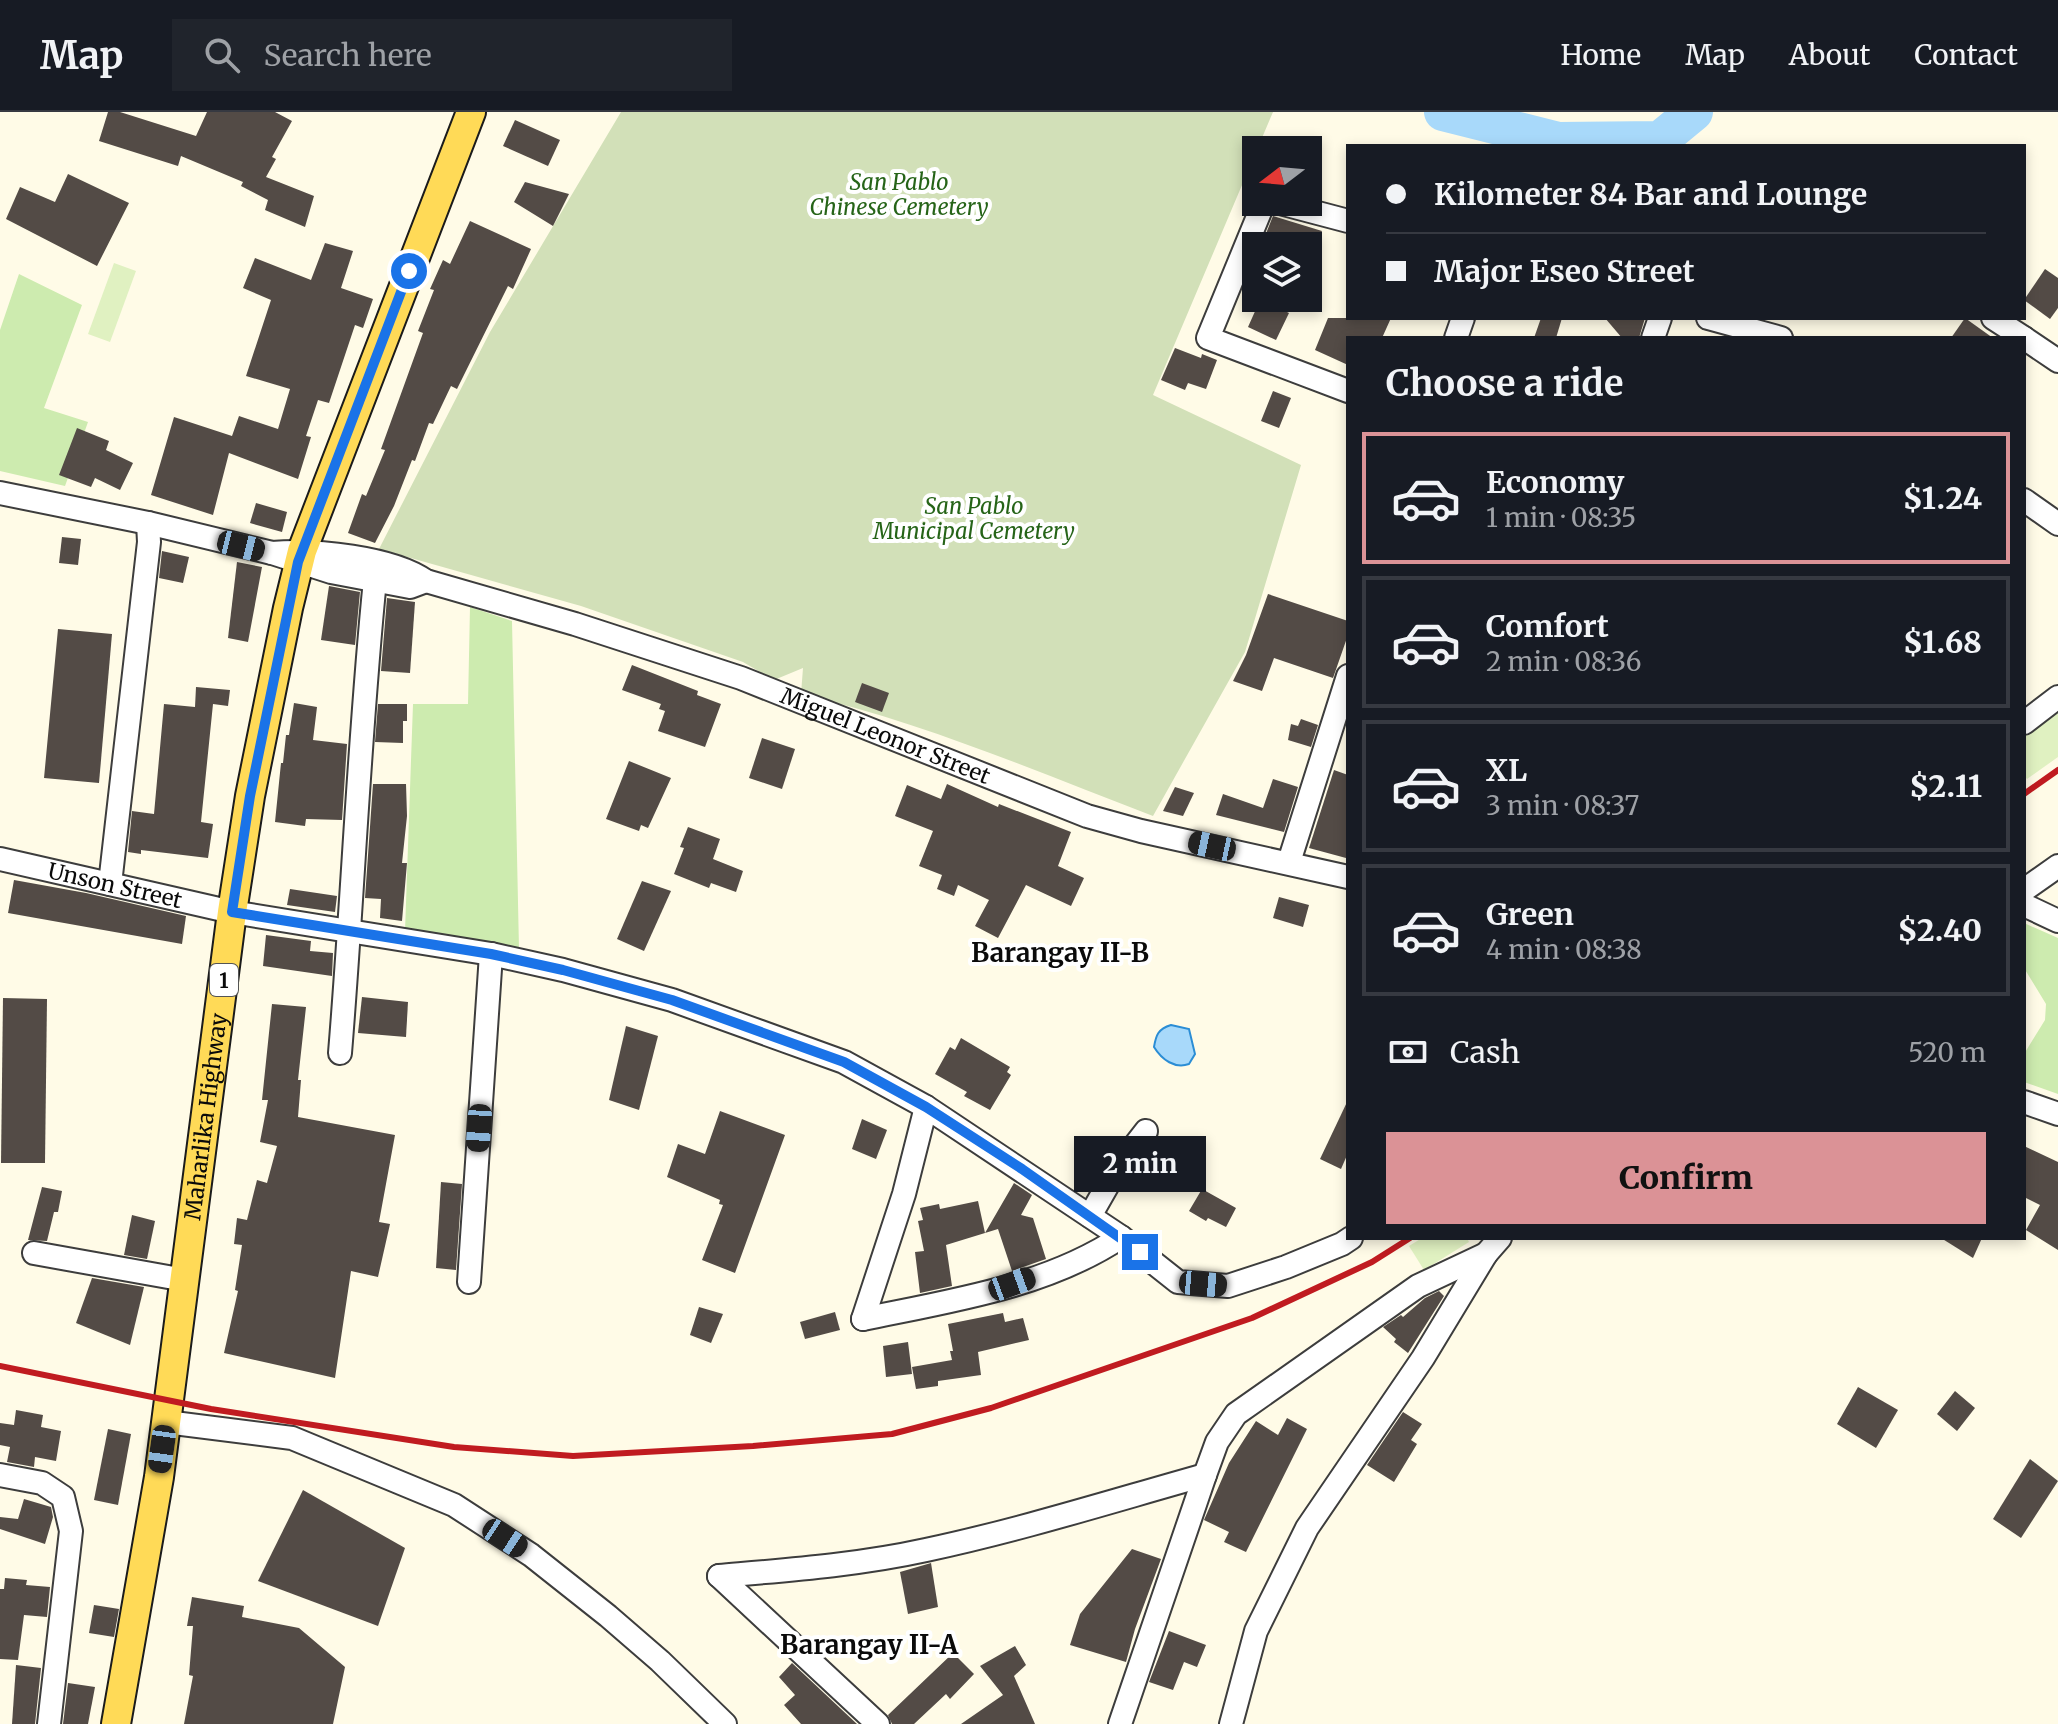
<!DOCTYPE html>
<html lang="en">
<head>
<meta charset="utf-8">
<style>
	:root { --surface:#171b24; --page:#20242c; --text:#f1f3f6; --muted:#9ea1a6; --line:#363941; --accent:#db9296 }
	body { margin:0; font-family:Merriweather,serif; background:var(--page); color:var(--text); height:100vh; display:flex; flex-direction:column; font-size:30px; white-space:nowrap }
	* { box-sizing:border-box; margin:0 }
	p { font-size:26px; color:var(--muted) }
	.icon { flex:none; width:44px; height:44px; fill:none; stroke:currentColor; stroke-width:2; stroke-linecap:round; stroke-linejoin:round }
	.map { position:relative; flex:1; overflow:hidden }
	.side { position:absolute; left:1346px; top:224px; width:680px; height:904px; display:flex; flex-direction:column; background:var(--surface); border-radius:0px; box-shadow:0 4px 12px #0003 }
	.side>* { flex:none }
	.guide { position:absolute; left:1346px; top:32px; width:680px; height:176px; border-radius:0px; box-shadow:0 4px 12px #0003; display:grid; align-content:center; height:176px; padding:0 40px; background:var(--surface) }
	.needle { width:52px; rotate:254deg }
	.controls { position:absolute; left:1242px; top:24px; display:grid; gap:16px }
	.controls a { display:grid; place-items:center; width:80px; height:80px; border-radius:0px; background:var(--surface); box-shadow:0 4px 12px #0003; font-size:40px }
	.end { position:absolute; width:36px; height:36px; margin:-18px; border:10px solid #1a73e8; background:#fff; box-shadow:0 0 0 4px #fff }
	.from { border-radius:50% }
	.bubble { position:absolute; height:56px; border-radius:0px; background:var(--surface); box-shadow:0 4px 12px #0003; font-size:26px; font-weight:800; line-height:56px; text-align:center }
	.car { position:absolute; width:24px; height:48px; margin:-24px -12px; border-radius:10px; box-shadow:0 0 6px 2px #0007; background:linear-gradient(#222 24%,#8ab4d8 0 40%,#222 0 76%,#8ab4d8 0 86%,#222 0) }
	.guide b { display:flex; align-items:center; gap:28px; height:76px; font-size:30px }
	.guide b+b { border-top:2px solid var(--line) }
	.guide i { width:20px; height:20px; background:var(--text) }
	ul { padding:0; list-style:none }
	li { display:flex; align-items:center; gap:24px; height:132px; margin:0 16px 12px; padding:0 24px; border:4px solid var(--line); border-radius:0px }
	li div { flex:1 }
	li b { display:block; font-size:30px }
	li em { font-style:normal; font-weight:800 }
	li.selected { border-color:var(--accent) }
	li>.icon { width:72px; height:72px; stroke-width:1.5 }
	h2 { padding:0 40px; font-size:36px; line-height:96px }
	.pay { display:flex; align-items:center; gap:20px; height:88px; padding:0 40px; font-size:30px }
	.pay p { margin-inline-start:auto }
	.button { display:flex; gap:16px; margin-top:auto; padding:16px 40px }
	.button a { flex:1; height:92px; border-radius:0px; background:var(--accent); color:#111; font-size:32px; font-weight:800; line-height:92px; text-align:center }
	header { display:flex; align-items:center; gap:48px; box-sizing:border-box; height:112px; padding:0 40px; background:var(--surface); border-bottom:2px solid var(--line) }
	header strong { font-size:38px }
	nav { display:flex; gap:44px; margin-inline-start:auto; font-size:28px }
	.search { width:560px; height:72px; background:var(--page); display:flex; align-items:center; gap:20px; box-sizing:border-box; padding:0 28px; border-radius:0px; color:var(--muted); font-size:30px }
	.map>svg:first-child { display:block }
</style>
</head>
<body>
<header>
<strong>Map</strong>
<div class="search"><svg class="icon" aria-label="search" viewBox="0 0 24 24"><circle cx="10" cy="10" r="6"/><path d="M15 15l6 6"/></svg>Search here</div>
<nav><a>Home</a><a>Map</a><a>About</a><a>Contact</a></nav>
</header>
<div class="map">
<svg width="2058" height="1612" viewBox="0 0 2058 1612">
	<rect width="100%" height="100%" fill="#fffbe7"/>
	<g fill="#cdebaf">
		<polygon points="19,162 82,193 44,296 88,310 65,374 0,359 0,218"/>
		<polygon points="470,495 512,509 519,837 405,819 413,592 468,592"/>
		<polygon points="2024,811 2058,826 2058,982 2024,970 2024,942 2045,908 2046,892 2024,856"/>
	</g>
	<path fill="#d2e0b8" d="M621 0H1273L1153 283 1301 353 1245 540 1153 704C1038 660 922 610 801 582L803 556 774 568 743 550 581 494 379 437 490 220Z"/>
	<g fill="#e0f1c1">
		<polygon points="114,151 136,159 110,230 88,222"/>
		<polygon points="2058,599 2058,645 2027,667 2024,663 2024,623"/>
		<polygon points="1422,1126 1467,1126 1469,1130 1424,1158 1409,1134"/>
	</g>
	<path fill="#a8d9fa" stroke="#2b8dd5" stroke-width="2" d="M1171 913 1189 917 1195 942 1189 952C1175 957 1162 948 1154 935 1156 923 1158 917 1171 913Z"/>
	<g fill="none" stroke-linecap="round" stroke-linejoin="round">
		<polyline stroke="#a8d9fa" stroke-width="38" points="1443,0 1558,29 1660,28 1694,0"/>
	</g>
	<g fill="#534b46">
		<polygon points="108,0 120,0 196,24 207,0 275,0 292,9 272,45 276,47 266,65 314,84 305,115 265,98 268,88 241,74 243,70 181,44 178,54 99,29"/>
		<polygon points="515,8 560,28 548,54 503,34"/>
		<polygon points="68,62 129,91 97,154 6,107 20,75 55,90"/>
		<polygon points="525,70 569,82 553,114 514,90"/>
		<polygon points="1273,104 1322,119 1316,134 1261,134"/>
		<polygon points="470,109 531,137 513,177 508,174 457,277 451,274 433,312 429,311 415,349 412,348 394,394 375,431 348,421 362,382 366,384 385,338 381,337 423,221 418,219 434,178 430,177 443,148 450,152"/>
		<polygon points="325,131 353,139 341,176 373,187 363,216 355,213 329,291 318,288 306,324 311,325 298,367 229,341 213,403 151,383 174,305 232,324 239,304 278,317 290,277 246,264 271,188 243,176 255,146 311,168"/>
		<polygon points="2045,157 2058,166 2058,196 2050,207 2024,188"/>
		<polygon points="1261,186 1291,186 1285,199 1289,201 1276,228 1248,215"/>
		<polygon points="1328,206 1391,206 1382,226 1348,226 1348,253 1315,238"/>
		<polygon points="1541,206 1562,206 1556,226 1534,226"/>
		<polygon points="1605,206 1645,206 1639,226 1622,226"/>
		<polygon points="1965,206 1993,226 1951,226"/>
		<polygon points="1175,236 1201,246 1202,242 1217,248 1206,277 1188,271 1185,278 1161,268"/>
		<polygon points="1273,279 1291,286 1279,316 1261,309"/>
		<polygon points="77,316 109,329 106,338 133,351 120,378 95,366 91,375 59,363"/>
		<polygon points="256,391 287,400 282,420 250,411"/>
		<polygon points="62,425 81,427 78,453 59,451"/>
		<polygon points="162,439 189,445 183,471 159,466"/>
		<polygon points="237,450 262,455 248,530 228,526"/>
		<polygon points="329,474 360,480 355,533 321,528"/>
		<polygon points="1268,482 1348,509 1348,523 1333,566 1274,546 1262,579 1233,569 1246,543"/>
		<polygon points="387,486 415,490 410,561 381,559"/>
		<polygon points="58,517 112,522 99,671 44,666"/>
		<polygon points="632,553 698,579 697,583 721,592 705,635 658,619 665,599 659,597 661,592 622,578"/>
		<polygon points="862,571 889,581 882,600 855,590"/>
		<polygon points="196,575 230,578 228,594 213,592 201,710 213,712 208,746 141,738 141,742 128,740 132,699 154,702 164,592 195,595"/>
		<polygon points="294,591 317,595 313,628 347,632 342,708 306,707 305,714 275,710 281,651 283,651 286,623 289,623"/>
		<polygon points="378,592 407,592 407,609 403,609 403,631 375,630"/>
		<polygon points="1301,607 1318,613 1311,635 1288,628 1291,612 1298,614"/>
		<polygon points="762,626 795,637 782,677 749,666"/>
		<polygon points="629,649 671,666 648,716 641,713 639,719 606,707"/>
		<polygon points="1334,658 1348,663 1348,736 1346,746 1309,736"/>
		<polygon points="1273,667 1298,675 1284,720 1216,703 1223,682 1263,696"/>
		<polygon points="373,672 406,672 407,704 402,751 407,751 402,809 380,806 381,787 365,786"/>
		<polygon points="947,672 998,695 999,692 1071,720 1058,754 1084,766 1071,794 1026,773 998,826 975,814 989,788 958,773 954,784 937,777 942,763 919,754 933,719 895,704 907,673 941,687"/>
		<polygon points="1175,675 1194,681 1183,704 1163,699"/>
		<polygon points="688,715 720,727 713,747 743,759 736,780 711,771 709,776 674,762 684,736 680,735"/>
		<polygon points="14,768 86,781 186,804 182,832 8,801"/>
		<polygon points="642,769 671,779 644,839 617,827"/>
		<polygon points="290,777 337,784 335,800 287,793"/>
		<polygon points="1279,785 1309,793 1303,815 1273,806"/>
		<polygon points="266,823 311,829 310,839 333,841 332,864 263,854"/>
		<polygon points="362,885 408,890 406,925 358,921"/>
		<polygon points="3,886 47,887 45,1051 1,1051"/>
		<polygon points="272,892 306,895 298,968 301,968 298,1005 395,1023 379,1110 390,1112 378,1165 351,1159 335,1266 224,1241 238,1179 235,1178 242,1133 234,1132 237,1106 247,1108 257,1068 267,1071 277,1034 260,1030 268,988 262,988"/>
		<polygon points="626,914 658,924 639,998 609,988"/>
		<polygon points="961,926 1010,955 1007,960 1011,963 990,998 964,984 967,980 935,962 950,935 955,938"/>
		<polygon points="1348,988 1348,1041 1341,1057 1320,1047"/>
		<polygon points="720,999 785,1023 735,1161 702,1148 723,1093 719,1092 720,1088 667,1065 678,1032 705,1042"/>
		<polygon points="862,1007 887,1018 876,1047 852,1037"/>
		<polygon points="2024,1034 2058,1050 2058,1138 2026,1118 2040,1093 2024,1085"/>
		<polygon points="441,1070 462,1072 456,1158 436,1156"/>
		<polygon points="1014,1071 1032,1083 1021,1103 1033,1106 1046,1147 1012,1159 998,1117 946,1133 952,1174 920,1181 915,1140 924,1139 918,1109 923,1108 920,1096 939,1092 940,1097 978,1089 985,1121"/>
		<polygon points="42,1075 62,1079 58,1100 54,1100 47,1129 28,1128"/>
		<polygon points="1202,1077 1236,1096 1226,1115 1208,1106 1206,1109 1189,1099"/>
		<polygon points="132,1103 155,1109 147,1147 124,1143"/>
		<polygon points="1941,1126 1982,1126 1973,1146"/>
		<polygon points="92,1166 144,1175 130,1233 76,1211"/>
		<polygon points="1439,1179 1444,1184 1408,1241 1394,1230 1396,1227 1383,1215 1401,1203 1403,1205 1425,1186"/>
		<polygon points="699,1195 723,1202 711,1231 690,1223"/>
		<polygon points="835,1200 840,1218 805,1227 800,1210"/>
		<polygon points="1003,1201 1005,1210 1023,1206 1029,1228 978,1240 981,1263 938,1269 938,1274 916,1277 912,1255 952,1248 950,1239 953,1239 948,1212"/>
		<polygon points="908,1230 912,1262 886,1265 883,1234"/>
		<polygon points="1858,1275 1898,1298 1876,1336 1837,1312"/>
		<polygon points="1955,1279 1975,1296 1957,1319 1937,1302"/>
		<polygon points="16,1298 43,1303 41,1315 61,1319 56,1349 35,1345 34,1355 7,1350 10,1335 0,1333 0,1311 14,1313"/>
		<polygon points="1403,1300 1422,1312 1411,1328 1417,1332 1394,1370 1367,1353"/>
		<polygon points="1287,1306 1307,1317 1246,1440 1224,1430 1229,1420 1204,1408 1229,1351 1256,1309 1278,1323"/>
		<polygon points="108,1317 131,1322 118,1393 94,1388"/>
		<polygon points="2030,1347 2058,1369 2021,1426 1993,1407"/>
		<polygon points="303,1378 405,1436 378,1514 258,1469"/>
		<polygon points="24,1387 51,1395 53,1405 45,1432 0,1417 0,1405 18,1407"/>
		<polygon points="1132,1437 1161,1447 1135,1517 1126,1550 1070,1533 1080,1502"/>
		<polygon points="931,1451 938,1495 908,1502 900,1460"/>
		<polygon points="5,1466 27,1468 26,1473 50,1475 47,1505 24,1503 18,1548 0,1547 0,1477 4,1477"/>
		<polygon points="192,1485 244,1494 242,1505 299,1516 345,1555 333,1612 184,1612 193,1564 189,1563 193,1514 187,1514"/>
		<polygon points="94,1493 119,1497 114,1525 89,1521"/>
		<polygon points="1169,1519 1206,1533 1197,1555 1184,1550 1173,1578 1149,1570"/>
		<polygon points="1015,1534 1026,1553 1014,1564 1035,1612 961,1612 1003,1583 980,1554"/>
		<polygon points="953,1541 974,1562 950,1587 946,1582 914,1612 892,1612 888,1603"/>
		<polygon points="792,1551 857,1612 801,1612 784,1593 795,1583 779,1565"/>
		<polygon points="16,1553 41,1556 35,1612 12,1612"/>
		<polygon points="68,1571 95,1575 88,1612 63,1612"/>
	</g>
	<g fill="none" stroke-linecap="round" stroke-linejoin="round">
		<g stroke="#3d3d3d" stroke-width="26">
			<g id="minor">
				<polyline points="1264,90 1208,226 1348,279"/>
				<polyline points="1276,90 1348,109"/>
				<polyline points="1708,206 1781,226"/>
				<polyline points="1993,206 2024,226"/>
				<polyline points="1456,226 1463,206"/>
				<polyline points="1653,226 1660,206"/>
				<polyline points="2024,226 2058,249"/>
				<polyline points="0,381 148,411 272,441 331,460 410,475 426,469"/>
				<polyline points="2024,388 2058,412"/>
				<path id="s1" d="M272 441C314 437 392 445 426 469L575 512 741 566 1087 704 1141 719 1348 765"/>
				<polyline points="2024,611 2058,585"/>
				<path id="s2" d="M0 747 232 800 491 842 563 858 672 888 844 950 926 995 1121 1125 1178 1170 1228 1174 1286 1155 1342 1132 1351 1126"/>
				<polyline points="1289,750 1348,564"/>
				<polyline points="110,772 149,430 148,411"/>
				<polyline points="2024,778 2058,754"/>
				<polyline points="2024,793 2058,809"/>
				<path d="M340 941C353 784 359 625 375 468"/>
				<polyline points="2024,990 2058,1002"/>
				<polyline points="1090,1104 1118,1055 1146,1019"/>
				<polyline points="34,1141 185,1168"/>
				<polyline points="469,1170 491,842"/>
				<path d="M863 1207C950 1189 1046 1175 1121 1125"/>
				<polyline points="863,1207 904,1082 926,995"/>
				<polyline points="166,1310 292,1326 454,1393 531,1443 608,1504 660,1549 725,1612"/>
				<polyline points="0,1363 42,1371 63,1385 71,1419 49,1612"/>
				<path d="M719 1464C788 1458 858 1453 926 1438 1020 1418 1112 1389 1205 1363"/>
				<polyline points="719,1464 878,1612"/>
				<polyline points="1120,1612 1205,1363 1217,1330 1236,1302 1418,1174 1486,1142"/>
				<polyline points="1231,1612 1256,1519 1307,1416 1423,1246 1486,1142 1500,1126"/>
			</g>
		</g>
		<g stroke="#1b1b1b" stroke-width="32">
			<g id="major">
				<path id="s3" d="M116 1612 159 1365 232 800 250 684 288 496 302 439 471 0"/>
			</g>
		</g>
		<use href="#minor" stroke="#fff" stroke-width="22"/>
		<use href="#major" stroke="#ffda57" stroke-width="28"/>
		<g stroke="#c01b20" stroke-width="6">
			<polyline points="2024,682 2058,658"/>
			<polyline points="0,1254 211,1297 454,1335 573,1344 753,1334 892,1322 991,1296 1252,1206 1372,1150 1410,1126"/>
		</g>
	</g>
	<g fill="none" stroke-linecap="round" stroke-linejoin="round">
		<polyline stroke="#1a73e8" stroke-width="10" points="409,159 298,450 250,684 232,800 491,842 563,858 672,888 844,950 926,995 1022,1057 1140,1140"/>
	</g>
	<g text-anchor="middle" dominant-baseline="central" stroke-width="8" stroke-linejoin="round" paint-order="stroke">
		<rect fill="#fff" stroke="#545454" stroke-width="2" x="210" y="852" width="28" height="32" rx="6"/>
		<g font-size="20" font-weight="bold" fill="#0a0a0a">
			<text x="224" y="868">1</text>
		</g>
		<g font-size="22" font-style="italic" fill="#266418" stroke="#fff">
			<text x="899" y="70">San Pablo<tspan x="899" dy="25">Chinese Cemetery</tspan></text>
			<text x="974" y="394">San Pablo<tspan x="974" dy="25">Municipal Cemetery</tspan></text>
		</g>
		<g font-size="22" fill="#0a0a0a" stroke="#fff">
			<text stroke="none"><textPath href="#s1" startOffset="644">Miguel Leonor Street</textPath></text>
			<text stroke="none"><textPath href="#s2" startOffset="118">Unson Street</textPath></text>
			<text stroke="none"><textPath href="#s3" startOffset="614">Maharlika Highway</textPath></text>
		</g>
		<g font-size="26" font-weight="bold" fill="#0a0a0a" stroke="#fff">
			<text x="1060" y="840">Barangay II-B</text>
			<text x="869" y="1532">Barangay II-A</text>
		</g>
	</g>
</svg>
<div class="controls">
<a><svg class="needle" viewBox="-14 -14 28 28"><path d="M0-13l5 13h-10z" fill="#e53935"/><path d="M0 13l5-13h-10z" fill="#9ea1a6"/></svg></a>
<a><svg class="icon" aria-label="layers" viewBox="0 0 24 24"><path d="M12 4l9 5-9 5-9-5zM3 14l9 5 9-5"/></svg></a>
</div>
<i class="end from" style="left:409px;top:159px"></i>
<i class="end" style="left:1140px;top:1140px"></i>
<div class="bubble" style="left:1074px;top:1024px;width:132px">2 min</div>
<i class="car" style="left:241px;top:434px;rotate:104deg"></i>
<i class="car" style="left:1212px;top:734px;rotate:282deg"></i>
<i class="car" style="left:479px;top:1016px;rotate:184deg"></i>
<i class="car" style="left:1012px;top:1172px;rotate:70deg"></i>
<i class="car" style="left:1203px;top:1172px;rotate:95deg"></i>
<i class="car" style="left:162px;top:1337px;rotate:188deg"></i>
<i class="car" style="left:505px;top:1426px;rotate:123deg"></i>
<div class="guide">
<b><i class="from"></i>Kilometer 84 Bar and Lounge</b>
<b><i></i>Major Eseo Street</b>
</div>
<section class="side">
<h2>Choose a ride</h2>
<ul>
<li class="selected"><svg class="icon" aria-label="car" viewBox="0 0 24 24"><path d="M5 17H2v-5l4-1 3-4h7l3 4 3 1v5h-3M9 17h6M6 11h13"/><circle cx="7" cy="17" r="2"/><circle cx="17" cy="17" r="2"/></svg><div><b>Economy</b><p>1 min · 08:35</p></div><em>$1.24</em></li>
<li><svg class="icon" aria-label="car" viewBox="0 0 24 24"><path d="M5 17H2v-5l4-1 3-4h7l3 4 3 1v5h-3M9 17h6M6 11h13"/><circle cx="7" cy="17" r="2"/><circle cx="17" cy="17" r="2"/></svg><div><b>Comfort</b><p>2 min · 08:36</p></div><em>$1.68</em></li>
<li><svg class="icon" aria-label="car" viewBox="0 0 24 24"><path d="M5 17H2v-5l4-1 3-4h7l3 4 3 1v5h-3M9 17h6M6 11h13"/><circle cx="7" cy="17" r="2"/><circle cx="17" cy="17" r="2"/></svg><div><b>XL</b><p>3 min · 08:37</p></div><em>$2.11</em></li>
<li><svg class="icon" aria-label="car" viewBox="0 0 24 24"><path d="M5 17H2v-5l4-1 3-4h7l3 4 3 1v5h-3M9 17h6M6 11h13"/><circle cx="7" cy="17" r="2"/><circle cx="17" cy="17" r="2"/></svg><div><b>Green</b><p>4 min · 08:38</p></div><em>$2.40</em></li>
</ul>
<div class="pay"><svg class="icon" aria-label="cash" viewBox="0 0 24 24"><path d="M3 7h18v10H3z"/><circle cx="12" cy="12" r="2"/></svg>Cash<p>520 m</p></div>
<div class="button"><a>Confirm</a></div>
</section>
</div>
</body>
</html>
